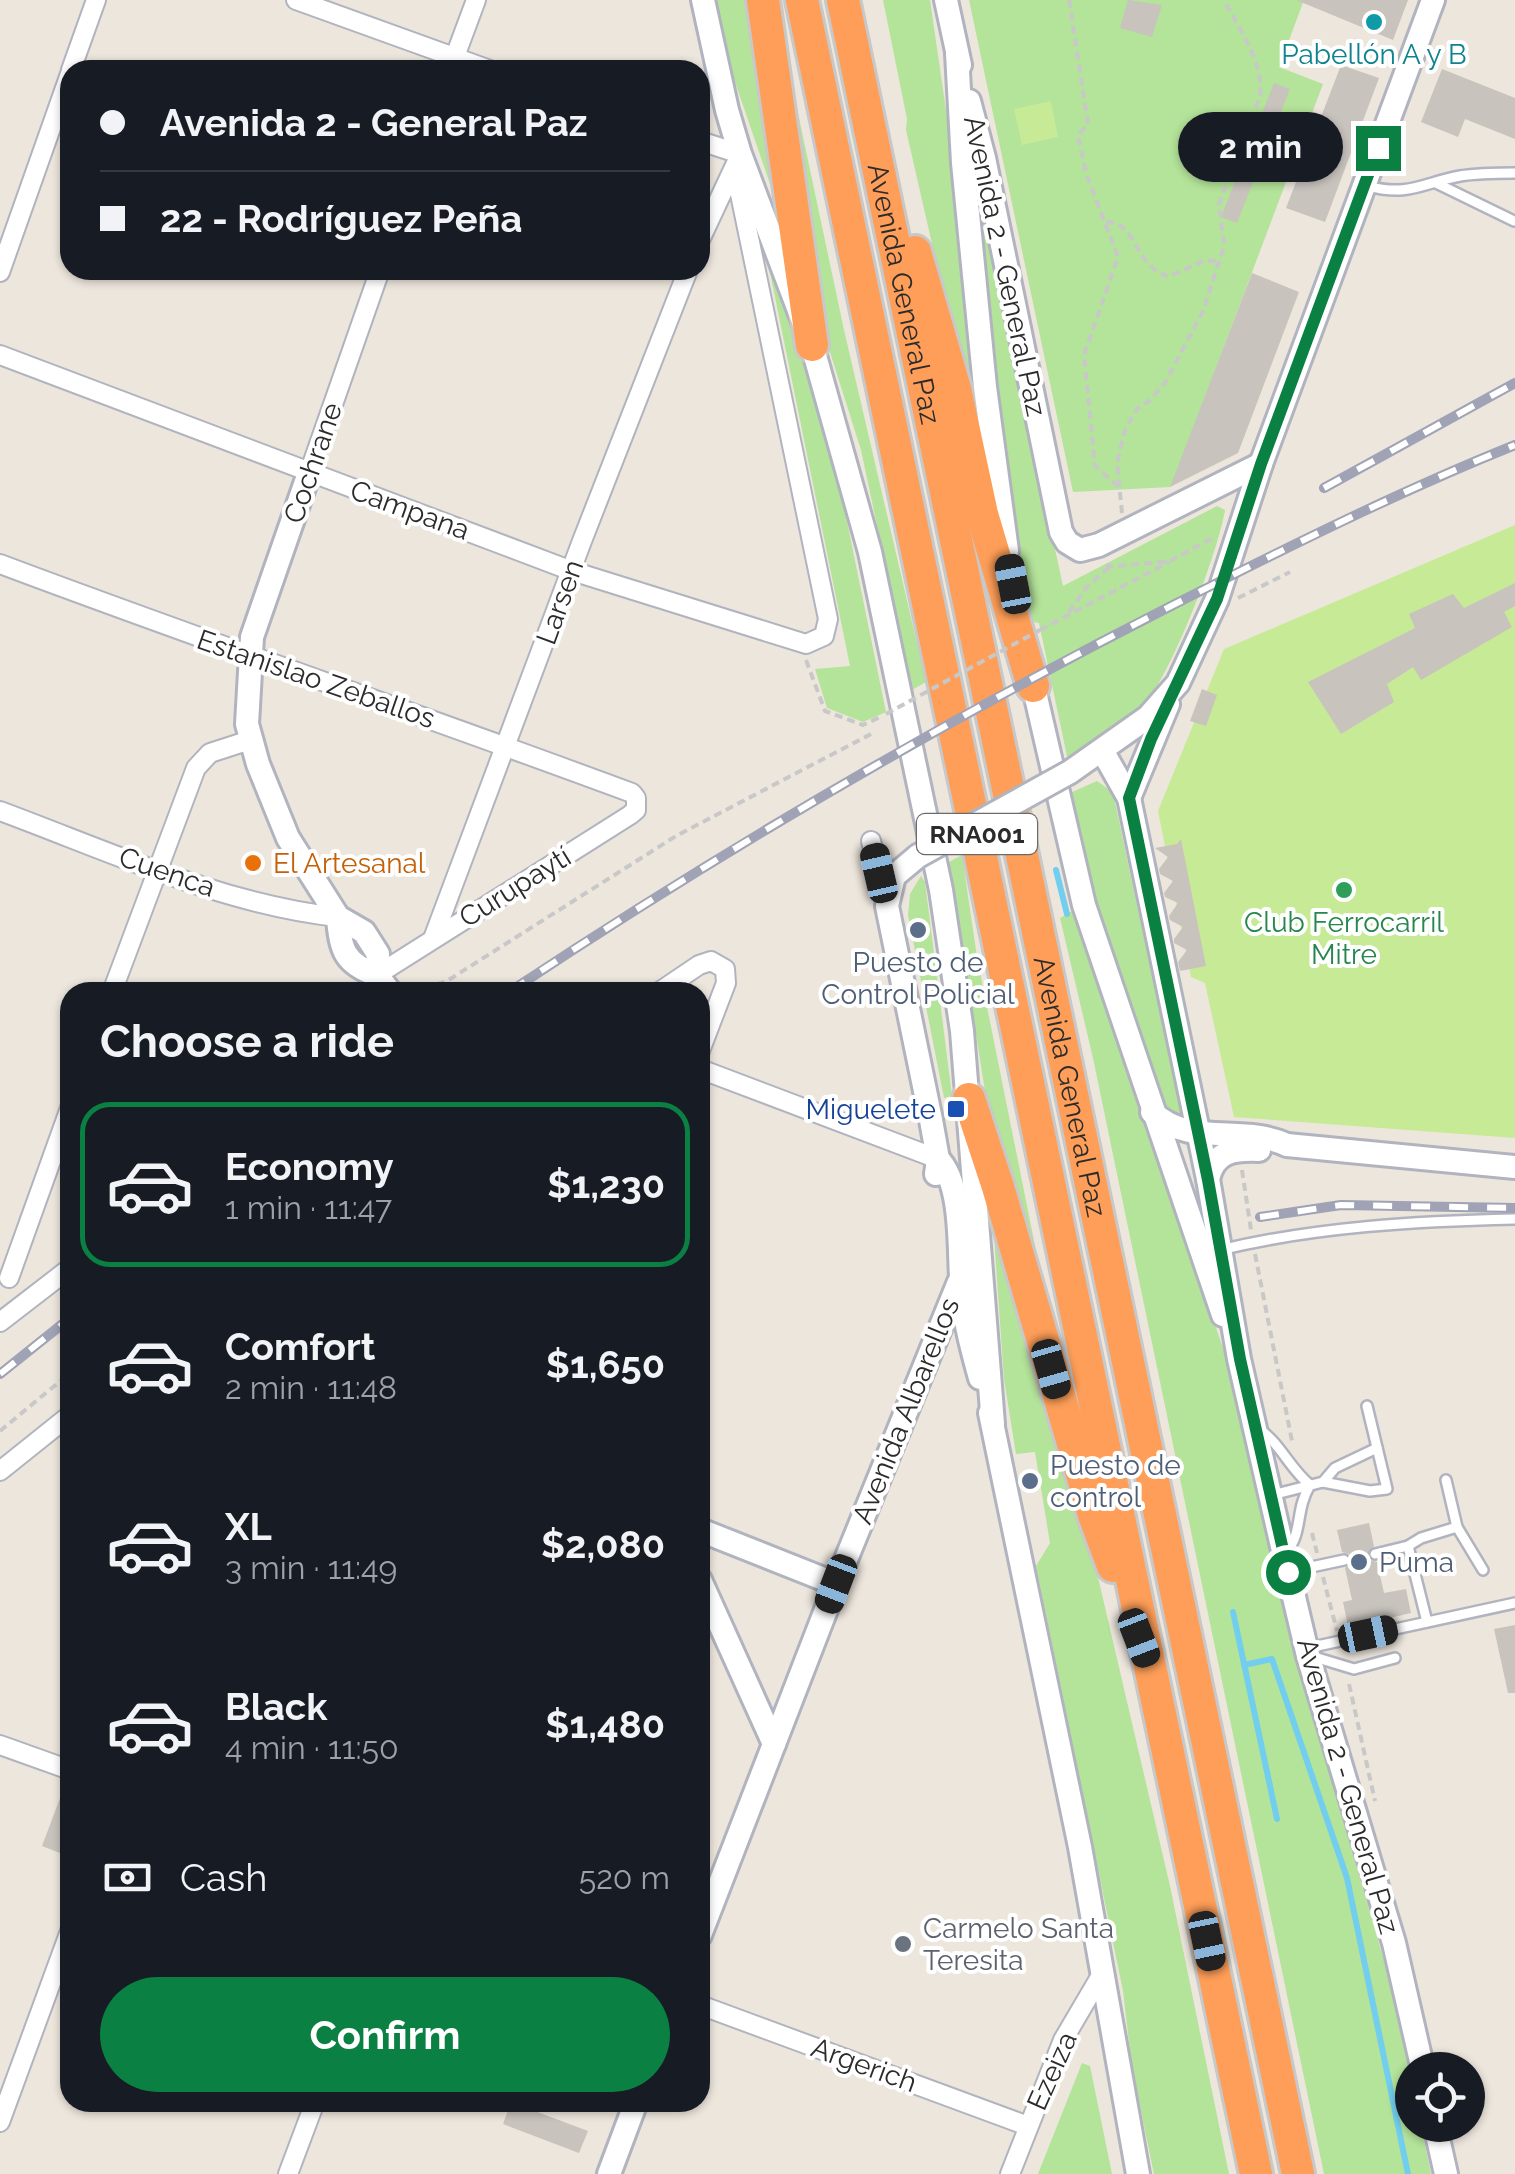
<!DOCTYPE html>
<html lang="en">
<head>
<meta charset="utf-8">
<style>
	:root { --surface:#171b24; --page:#242831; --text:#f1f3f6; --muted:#9ea1a6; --line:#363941; --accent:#0b8043 }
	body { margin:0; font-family:Raleway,sans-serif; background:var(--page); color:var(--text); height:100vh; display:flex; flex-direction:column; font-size:38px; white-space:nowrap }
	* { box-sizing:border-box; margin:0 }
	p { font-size:32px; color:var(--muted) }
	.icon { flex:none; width:55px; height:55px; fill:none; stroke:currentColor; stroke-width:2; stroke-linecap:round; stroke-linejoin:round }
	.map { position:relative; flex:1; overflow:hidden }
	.drawer { position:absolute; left:60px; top:982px; width:650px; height:1130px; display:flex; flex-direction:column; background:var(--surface); border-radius:30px; box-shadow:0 2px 8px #0004 }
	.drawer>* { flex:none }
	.guide { position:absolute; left:60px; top:60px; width:650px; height:220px; border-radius:30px; box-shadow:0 2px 8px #0004; display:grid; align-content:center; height:220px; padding:0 40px; background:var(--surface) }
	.buttons { position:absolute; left:1395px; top:2052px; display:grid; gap:20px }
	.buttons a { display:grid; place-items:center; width:90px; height:90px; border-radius:50%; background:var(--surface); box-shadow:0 2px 8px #0004; font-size:50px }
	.end { position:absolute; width:45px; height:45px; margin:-22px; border:12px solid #0b8043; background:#fff; box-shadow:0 0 0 5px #fff }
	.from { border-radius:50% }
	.bubble { position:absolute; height:70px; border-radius:35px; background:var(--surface); box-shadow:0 2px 8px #0004; font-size:32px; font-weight:700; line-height:70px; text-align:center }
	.car { position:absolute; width:30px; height:60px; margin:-30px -15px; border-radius:12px; box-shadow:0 0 8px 2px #0007; background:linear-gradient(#222 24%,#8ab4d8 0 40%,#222 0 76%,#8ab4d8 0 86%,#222 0) }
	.guide b { display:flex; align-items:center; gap:35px; height:95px; font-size:38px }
	.guide b+b { border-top:2px solid var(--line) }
	.guide i { width:25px; height:25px; background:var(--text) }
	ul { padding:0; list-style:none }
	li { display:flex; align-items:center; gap:30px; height:165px; margin:0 20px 15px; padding:0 20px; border:5px solid transparent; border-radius:30px }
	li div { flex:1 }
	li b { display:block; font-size:38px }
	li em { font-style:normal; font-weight:700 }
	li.active { border-color:var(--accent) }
	li>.icon { width:90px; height:90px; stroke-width:1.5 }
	h2 { padding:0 40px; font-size:45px; line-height:120px }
	.pay { display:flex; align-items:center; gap:25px; height:110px; padding:0 40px; font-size:38px }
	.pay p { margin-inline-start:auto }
	.action { display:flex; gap:20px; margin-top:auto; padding:20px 40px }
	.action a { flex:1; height:115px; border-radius:60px; background:var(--accent); color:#fff; font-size:40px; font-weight:700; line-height:115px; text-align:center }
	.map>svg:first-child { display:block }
</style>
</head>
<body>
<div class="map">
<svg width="1515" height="2174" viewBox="0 0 1515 2174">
	<rect width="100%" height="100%" fill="#ede6dd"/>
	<g fill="#b4e39a">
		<polygon points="714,0 747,0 781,216 734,79"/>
		<polygon points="774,0 844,330 926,682 912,690 861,450 817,311"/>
		<polygon points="883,0 930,0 949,131 976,436 906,130 907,119"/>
		<polygon points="969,0 1304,0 1279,67 1323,84 1171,487 1073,492"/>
		<path d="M982 214 1063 586 1217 506 1225 510C1218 553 1172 673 1144 705 1123 728 1093 743 1068 761L1039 623 1032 622 1015 542 998 424Z"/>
		<polygon points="764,243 796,333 826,434 843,502 886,712 863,722 827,708 815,669 850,666"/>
		<path d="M1097 781 1111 791 1115 802 1183 1121 1165 1112C1129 1006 1091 903 1070 793Z"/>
		<polygon points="962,855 977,957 1059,1365 987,1104 949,862"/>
		<polygon points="921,876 925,882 952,1096 944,1098 908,915 910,894"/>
		<polygon points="1072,911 1233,1377 1279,1582 1321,1745 1392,1988 1412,2086 1412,2125 1421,2125 1431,2174 1324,2174 1093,1058 1060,918"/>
		<polygon points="992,1208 1087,1530 1170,1886 1229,2174 1154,2174 1132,2068 1123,1991 1036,1566 1050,1543 1035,1452 1016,1454 1004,1379"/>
		<polygon points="1082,2063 1090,2066 1112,2174 1038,2174"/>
	</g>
	<g fill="#c7ea96">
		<polygon points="1051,101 1058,137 1022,145 1014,109"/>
		<polygon points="1515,525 1515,1138 1234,1117 1205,983 1191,977 1158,811 1224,649"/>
	</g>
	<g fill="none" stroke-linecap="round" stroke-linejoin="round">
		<g stroke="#71ceee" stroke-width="6">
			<polyline points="1056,870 1067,914"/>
			<polyline points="1233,1612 1277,1819"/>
			<polyline points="1244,1665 1272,1659 1347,1878 1408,2174"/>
		</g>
	</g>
	<g fill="#c8c3bd">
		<polygon points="1128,0 1162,5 1152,37 1120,28"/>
		<polygon points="1296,0 1408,0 1393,40"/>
		<polygon points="1341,65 1379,78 1325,222 1286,208"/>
		<polygon points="1442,69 1515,98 1515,139 1465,119 1458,137 1421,122"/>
		<polygon points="1274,83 1290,89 1237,223 1221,217"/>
		<polygon points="1252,273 1299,292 1238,453 1170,487"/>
		<polygon points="1515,583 1515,606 1504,612 1512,627 1421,680 1413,667 1387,684 1394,702 1341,734 1308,682 1415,628 1409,614 1453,594 1464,608"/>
		<polygon points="1202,689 1217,695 1206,726 1190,721"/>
		<polygon points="1181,839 1206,966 1180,971 1178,962 1187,950 1174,943 1174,939 1183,927 1170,920 1169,916 1178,903 1165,897 1164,893 1173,881 1160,874 1159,869 1168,857 1155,848 1177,844"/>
		<polygon points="1369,1523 1374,1546 1367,1555 1370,1560 1377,1562 1384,1593 1406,1589 1411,1613 1381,1620 1382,1624 1362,1628 1361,1624 1348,1626 1343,1602 1352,1600 1345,1568 1352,1559 1349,1554 1342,1552 1337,1530"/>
		<polygon points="1515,1625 1515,1693 1508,1693 1494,1629"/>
		<polygon points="66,1782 70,1782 70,1857 42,1846"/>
		<polygon points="511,2102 588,2131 579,2153 503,2124"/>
	</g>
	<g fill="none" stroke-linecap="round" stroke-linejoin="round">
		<g stroke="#b1b4bf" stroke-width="14">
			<g id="service">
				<polyline points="1436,183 1514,221"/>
				<path d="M1367 186C1409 197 1422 183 1460 176 1478 173 1497 173 1515 173"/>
				<path d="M1220 1250C1315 1227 1417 1221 1515 1219"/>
				<path d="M1259 1429C1280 1443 1290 1469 1310 1485"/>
				<polyline points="1446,1480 1457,1527 1483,1570"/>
				<polyline points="1323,1482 1370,1491 1387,1489 1367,1406"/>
				<polyline points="1272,1495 1323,1482 1335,1468 1377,1448"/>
				<polyline points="1408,1546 1421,1538 1457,1527"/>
				<path d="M1287 1551C1303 1532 1295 1510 1310 1485"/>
				<polyline points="1375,1554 1408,1546 1427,1622"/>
				<polyline points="1288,1572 1344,1560"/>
				<polyline points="1308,1648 1515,1603"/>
				<polyline points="1311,1656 1354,1669 1395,1658"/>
			</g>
		</g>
		<g stroke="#b1b4bf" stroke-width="22">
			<g id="minor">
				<polyline points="296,0 490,70"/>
				<polyline points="71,70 96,0"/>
				<polyline points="450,70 476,0"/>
				<polyline points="700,141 740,154"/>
				<polyline points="700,240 738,159"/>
				<polyline points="0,272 70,74"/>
				<polyline points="0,355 572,571 806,644 824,636 828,619 740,194 740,163"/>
				<polyline points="309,473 380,270"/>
				<path d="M0 564C210 643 422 715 632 793L636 798V810L630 815 377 975"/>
				<path d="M0 811C108 851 224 905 338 917"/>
				<polyline points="871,841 886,901"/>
				<polyline points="434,936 582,541 688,270"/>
				<polyline points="112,992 196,768 210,753 250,740"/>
				<polyline points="659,992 699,965 711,961 725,969 726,983 700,1051"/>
				<polyline points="700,1069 938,1159"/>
				<polyline points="9,1278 70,1108"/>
				<polyline points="0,1322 70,1268"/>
				<polyline points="0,1471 70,1415"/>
				<polyline points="0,1745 70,1770"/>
				<polyline points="700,2005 1028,2126"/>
				<polyline points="0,2122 70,1931"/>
				<polyline points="288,2174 315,2102"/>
				<polyline points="1010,2174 1063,2040 1103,1972"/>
			</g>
		</g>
		<g stroke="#b1b4bf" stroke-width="28">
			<g id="tertiary">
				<polyline points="703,0 727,110 740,154 812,345 870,552 941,890 962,1031 993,1424"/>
				<polyline points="946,0 960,65"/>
				<polyline points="957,53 963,163 985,387 1007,551"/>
				<polyline points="969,101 984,158 1061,532 1067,542 1080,550 1099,545 1261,464"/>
				<polyline points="309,473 252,637 247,724 258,764 288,838 338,917 364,932 378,954 377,975 390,992"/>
				<polyline points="1030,671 1084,905 1223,1315"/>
				<polyline points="1103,752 1129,798 1208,1179 1239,1359 1284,1555 1308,1656 1394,1943 1423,2070"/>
				<polyline points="1070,772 1148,717 1178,683 1217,599 1261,464 1433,0"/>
				<polyline points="1129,798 1168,704"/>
				<polyline points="918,856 894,876 887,906 931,1120 938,1159 936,1174"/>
				<path d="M338 917C340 950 345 964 377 975"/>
				<path d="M1152 1112C1190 1148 1243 1124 1287 1145L1515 1167"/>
				<path d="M938 1159C962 1183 959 1245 961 1278 962 1311 971 1346 980 1378"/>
				<path d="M1208 1179C1214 1151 1234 1149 1259 1150"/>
				<polyline points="990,1413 1080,1847 1138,2174"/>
				<polyline points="700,1530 836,1584"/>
				<polyline points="700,1580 774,1744"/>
				<polyline points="700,1935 836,1584 959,1282"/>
				<polyline points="1435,2125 1446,2174"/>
				<polyline points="609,2174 636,2102"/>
			</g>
		</g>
		<g stroke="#c8c8c8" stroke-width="38">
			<g id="motorway">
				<polyline points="763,0 812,345"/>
				<polyline points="802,0 1256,2174"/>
				<path id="s1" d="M843 0 1298 2174"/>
				<polyline points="915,252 955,389 982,514 1033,686"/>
				<polyline points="969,1099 998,1187 1094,1515 1113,1566"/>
			</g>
		</g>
		<g stroke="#c8c8c8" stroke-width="4" stroke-dasharray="8 5" stroke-linecap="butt">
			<polyline points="1069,0 1088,124 1078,135 1086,173 1118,257 1084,355 1095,466 1119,487"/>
			<path d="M1106 222C1130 222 1133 246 1147 262 1152 269 1161 273 1168 277L1205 260 1219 262"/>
			<path d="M1122 513 1117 463 1125 430 1137 409 1149 401 1165 383 1203 311 1224 246 1219 204 1260 96C1264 62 1239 29 1224 0"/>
			<polyline points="1107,564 1109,567 1170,561 1214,537"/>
			<polyline points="1238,598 1290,572"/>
			<polyline points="1069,612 1086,588 1109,567"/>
			<polyline points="1040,630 1169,562"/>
			<polyline points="806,660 825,711 863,725 882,716"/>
			<polyline points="412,992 447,981 676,836 871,734"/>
			<polyline points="1242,1170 1251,1230"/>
			<polyline points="1255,1254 1292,1441"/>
			<polyline points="0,1431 70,1373"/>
			<polyline points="1312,1533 1317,1553"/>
			<polyline points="1323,1577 1337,1631"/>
			<polyline points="1349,1684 1375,1801"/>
		</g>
		<use href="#service" stroke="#fff" stroke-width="9"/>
		<use href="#minor" stroke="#fff" stroke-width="18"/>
		<use href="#tertiary" stroke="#fff" stroke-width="22"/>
		<use href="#motorway" stroke="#fe9e58" stroke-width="32"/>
		<g stroke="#a0a3b5" stroke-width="10">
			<g id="rail">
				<polyline points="1324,488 1515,383"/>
				<path d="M509 992C723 850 944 721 1173 605 1286 548 1398 492 1515 445"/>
				<polyline points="1260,1217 1341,1205 1515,1208"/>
				<polyline points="0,1374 70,1318"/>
			</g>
		</g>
		<use href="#rail" stroke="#fff" stroke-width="6" stroke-dasharray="19" stroke-linecap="butt"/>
		<g stroke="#b1b4bf" stroke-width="28" stroke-linecap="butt">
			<polyline id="tertiary-bridge" points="918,856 1070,772"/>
		</g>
		<polyline stroke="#c8c8c8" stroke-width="4" stroke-dasharray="8 5" stroke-linecap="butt" points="886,714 1040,630"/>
		<use href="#tertiary-bridge" stroke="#fff" stroke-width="22"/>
	</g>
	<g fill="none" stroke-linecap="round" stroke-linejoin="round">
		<polyline stroke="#0b8043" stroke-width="12" points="1288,1572 1240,1359 1208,1180 1129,798 1151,739 1217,599 1261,464 1378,148"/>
	</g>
	<circle fill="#0f9aa8" stroke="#fff" stroke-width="4" cx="1374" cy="22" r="10"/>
	<circle fill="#e8710a" stroke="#fff" stroke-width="4" cx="253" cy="863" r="10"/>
	<circle fill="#2e9e5b" stroke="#fff" stroke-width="4" cx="1344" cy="890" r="10"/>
	<g fill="#5c6f8a" stroke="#fff" stroke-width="4">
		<circle cx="918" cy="930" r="10"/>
		<circle cx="1030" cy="1481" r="10"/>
		<circle cx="1359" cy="1562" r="10"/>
	</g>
	<rect fill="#1a4fb4" stroke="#fff" stroke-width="4" x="946" y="1099" width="20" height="20" rx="5"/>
	<circle fill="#6b7280" stroke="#fff" stroke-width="4" cx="903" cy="1944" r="10"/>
	<g text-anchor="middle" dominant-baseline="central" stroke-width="8" stroke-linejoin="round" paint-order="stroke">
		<rect fill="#fff" stroke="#6b6b6b" stroke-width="2.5" x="917" y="814" width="120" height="40" rx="8"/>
		<g font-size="25" font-weight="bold" fill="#2b2b2b">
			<text x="977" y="834">RNA001</text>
		</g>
		<g font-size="28" fill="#0d838f" stroke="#fff">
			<text x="1374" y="54">Pabellón A y B</text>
		</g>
		<g font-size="28" fill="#2b2b2b" stroke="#fff">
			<text transform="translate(1005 266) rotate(78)">Avenida 2 - General Paz</text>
			<text stroke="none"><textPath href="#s1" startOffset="300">Avenida General Paz</textPath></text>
			<text transform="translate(313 463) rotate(-71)">Cochrane</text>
			<text transform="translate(410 510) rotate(20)">Campana</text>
			<text transform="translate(560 602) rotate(-70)">Larsen</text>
			<text transform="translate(316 679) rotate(19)">Estanislao Zeballos</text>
			<text transform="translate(167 872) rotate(19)">Cuenca</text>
			<text transform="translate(515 887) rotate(-32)">Curupaytí</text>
			<text stroke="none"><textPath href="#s1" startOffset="1110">Avenida General Paz</textPath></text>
			<text transform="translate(906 1411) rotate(-68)">Avenida Albarellos</text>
			<text transform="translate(1348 1786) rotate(74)">Avenida 2 - General Paz</text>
			<text transform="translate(864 2065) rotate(20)">Argerich</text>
			<text transform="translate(1052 2071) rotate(-66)">Ezeiza</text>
		</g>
		<g font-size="28" fill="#c56008" stroke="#fff" text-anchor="start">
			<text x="273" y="863">El Artesanal</text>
		</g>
		<g font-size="28" fill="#27864d" stroke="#fff">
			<text x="1344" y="922">Club Ferrocarril<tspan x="1344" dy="32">Mitre</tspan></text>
		</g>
		<g font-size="28" fill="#4e5e75" stroke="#fff" text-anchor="start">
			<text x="918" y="962" text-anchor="middle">Puesto de<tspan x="918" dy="32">Control Policial</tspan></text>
			<text x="1050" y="1465">Puesto de<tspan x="1050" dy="32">control</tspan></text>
			<text x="1379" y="1562">Puma</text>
		</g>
		<g font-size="28" fill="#164399" stroke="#fff" text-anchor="end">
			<text x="936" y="1109">Miguelete</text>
		</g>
		<g font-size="28" fill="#5b616d" stroke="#fff" text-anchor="start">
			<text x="923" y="1928">Carmelo Santa<tspan x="923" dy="32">Teresita</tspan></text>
		</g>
	</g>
</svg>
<div class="buttons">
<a><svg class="icon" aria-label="locate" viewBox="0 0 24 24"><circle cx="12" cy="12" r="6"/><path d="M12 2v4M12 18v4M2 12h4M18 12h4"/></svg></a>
</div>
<i class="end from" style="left:1288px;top:1572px"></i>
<i class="end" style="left:1378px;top:148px"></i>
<div class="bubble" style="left:1178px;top:112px;width:165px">2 min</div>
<i class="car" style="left:1013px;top:584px;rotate:349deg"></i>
<i class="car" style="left:879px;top:873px;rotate:347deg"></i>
<i class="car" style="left:1051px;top:1369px;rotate:164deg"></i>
<i class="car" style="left:836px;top:1584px;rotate:201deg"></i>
<i class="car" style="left:1368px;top:1634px;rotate:78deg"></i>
<i class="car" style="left:1139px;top:1638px;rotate:159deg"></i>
<i class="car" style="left:1207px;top:1941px;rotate:168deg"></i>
<div class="guide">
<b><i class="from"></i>Avenida 2 - General Paz</b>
<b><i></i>22 - Rodríguez Peña</b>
</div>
<section class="drawer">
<h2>Choose a ride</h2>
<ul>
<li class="active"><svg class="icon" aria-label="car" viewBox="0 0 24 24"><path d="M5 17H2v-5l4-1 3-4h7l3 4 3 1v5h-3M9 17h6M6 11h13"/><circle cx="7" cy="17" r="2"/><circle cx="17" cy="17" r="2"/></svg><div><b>Economy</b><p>1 min · 11:47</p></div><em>$1,230</em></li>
<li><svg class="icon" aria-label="car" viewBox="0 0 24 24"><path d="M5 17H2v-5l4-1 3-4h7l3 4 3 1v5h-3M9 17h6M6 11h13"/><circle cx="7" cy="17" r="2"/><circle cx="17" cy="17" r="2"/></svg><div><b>Comfort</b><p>2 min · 11:48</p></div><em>$1,650</em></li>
<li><svg class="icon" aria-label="car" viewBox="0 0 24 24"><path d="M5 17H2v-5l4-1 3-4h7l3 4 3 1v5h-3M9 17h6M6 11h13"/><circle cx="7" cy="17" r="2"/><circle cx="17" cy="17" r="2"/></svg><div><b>XL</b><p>3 min · 11:49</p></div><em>$2,080</em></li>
<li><svg class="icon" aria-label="car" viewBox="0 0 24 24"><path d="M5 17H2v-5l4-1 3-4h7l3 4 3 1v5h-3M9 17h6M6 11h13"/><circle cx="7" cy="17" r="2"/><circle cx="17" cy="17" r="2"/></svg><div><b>Black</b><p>4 min · 11:50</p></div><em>$1,480</em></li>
</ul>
<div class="pay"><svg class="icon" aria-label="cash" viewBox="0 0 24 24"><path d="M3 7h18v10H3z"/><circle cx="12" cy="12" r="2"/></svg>Cash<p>520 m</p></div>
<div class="action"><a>Confirm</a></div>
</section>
</div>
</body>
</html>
